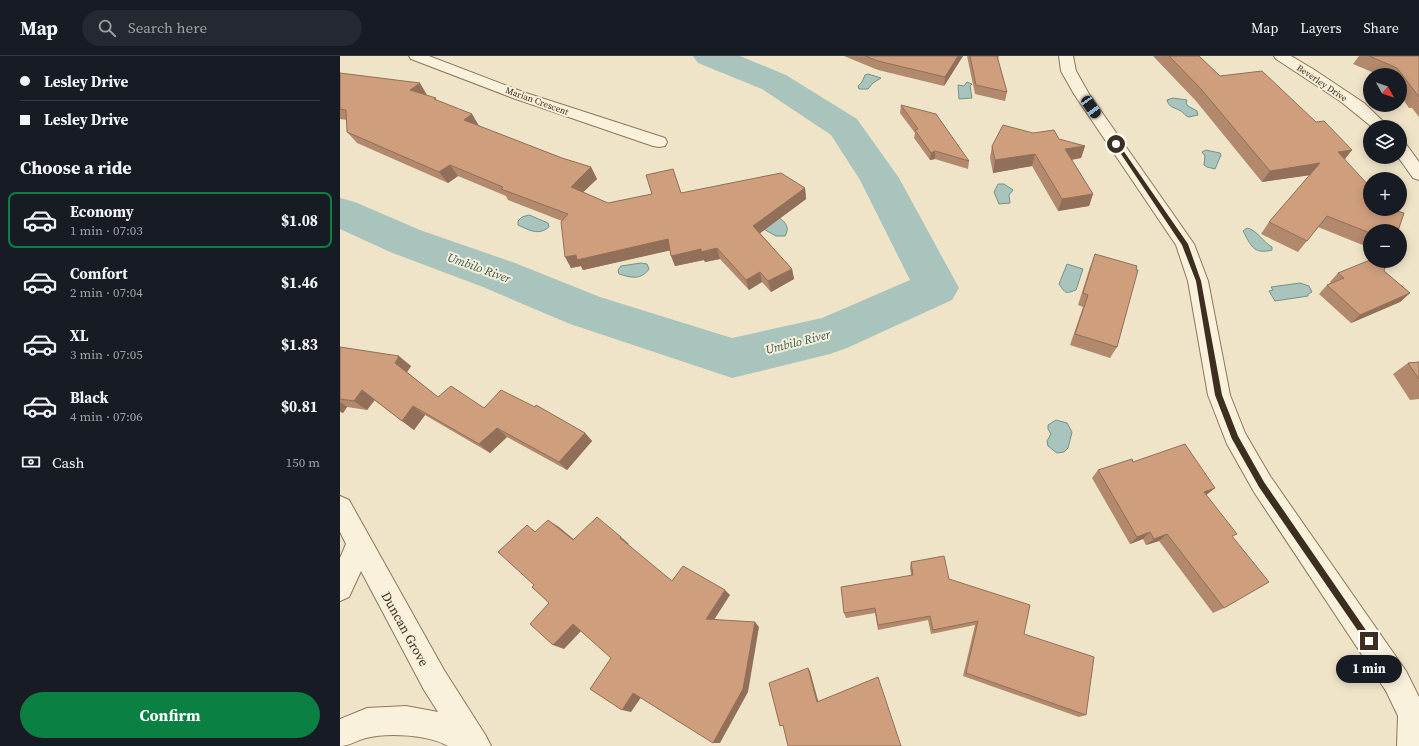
<!DOCTYPE html>
<html lang="en">
<head>
<meta charset="utf-8">
<style>
	:root { --surface:#171b24; --page:#242831; --text:#f1f3f6; --muted:#9ea1a6; --line:#363941; --accent:#0b8043 }
	body { margin:0; font-family:"Source Serif 4",serif; background:var(--page); color:var(--text); height:100vh; display:flex; flex-direction:column; font-size:15px; white-space:nowrap }
	* { box-sizing:border-box; margin:0 }
	p { font-size:13px; color:var(--muted) }
	.icon { flex:none; width:22px; height:22px; fill:none; stroke:currentColor; stroke-width:2; stroke-linecap:round; stroke-linejoin:round }
	.map { position:relative; flex:1; overflow:hidden }
	.panel { display:flex; flex-direction:column; background:var(--surface); width:340px }
	.panel>* { flex:none }
	.hud { display:grid; align-content:center; height:88px; padding:0 20px; background:var(--surface) }
	.needle { width:26px; rotate:130deg }
	.fabs { position:absolute; left:1023px; top:12px; display:grid; gap:8px }
	.fabs a { display:grid; place-items:center; width:44px; height:44px; border-radius:50%; background:var(--surface); box-shadow:0 2px 10px #0003; font-size:20px }
	.end { position:absolute; width:18px; height:18px; margin:-9px; border:5px solid #3d2e20; background:#fff; box-shadow:0 0 0 2px #fff }
	.from { border-radius:50% }
	.bubble { position:absolute; height:28px; border-radius:14px; background:var(--surface); box-shadow:0 2px 10px #0003; font-size:13px; font-weight:700; line-height:28px; text-align:center }
	.car { position:absolute; width:12px; height:24px; margin:-12px -6px; border-radius:5px; box-shadow:0 0 3px 1px #0007; background:linear-gradient(#222 24%,#8ab4d8 0 40%,#222 0 76%,#8ab4d8 0 86%,#222 0) }
	.hud b { display:flex; align-items:center; gap:14px; height:38px; font-size:15px }
	.hud b+b { border-top:1px solid var(--line) }
	.hud i { width:10px; height:10px; background:var(--text) }
	ul { padding:0; list-style:none }
	li { display:flex; align-items:center; gap:12px; height:56px; margin:0 8px 6px; padding:0 12px; border:2px solid transparent; border-radius:8px }
	li div { flex:1 }
	li b { display:block; font-size:15px }
	li em { font-style:normal; font-weight:700 }
	li.active { border-color:var(--accent) }
	li>.icon { width:36px; height:36px; stroke-width:1.5 }
	h2 { padding:0 20px; font-size:18px; line-height:48px }
	.pay { display:flex; align-items:center; gap:10px; height:44px; padding:0 20px; font-size:15px }
	.pay p { margin-inline-start:auto }
	.primary-button { display:flex; gap:8px; margin-top:auto; padding:8px 20px }
	.primary-button a { flex:1; height:46px; border-radius:24px; background:var(--accent); color:#fff; font-size:16px; font-weight:700; line-height:46px; text-align:center }
	header { display:flex; align-items:center; gap:24px; box-sizing:border-box; height:56px; padding:0 20px; background:var(--surface); border-bottom:1px solid var(--line) }
	header strong { font-size:19px }
	nav { display:flex; gap:22px; margin-inline-start:auto; font-size:14px }
	.search { width:280px; height:36px; background:var(--page); display:flex; align-items:center; gap:10px; box-sizing:border-box; padding:0 14px; border-radius:22px; color:var(--muted); font-size:15px }
	main { display:flex; flex:1; min-height:0 }
	.map>svg:first-child { display:block }
</style>
</head>
<body>
<header>
<strong>Map</strong>
<div class="search"><svg class="icon" aria-label="search" viewBox="0 0 24 24"><circle cx="10" cy="10" r="6"/><path d="M15 15l6 6"/></svg>Search here</div>
<nav><a>Map</a><a>Layers</a><a>Share</a></nav>
</header>
<main>
<section class="panel">
<div class="hud">
<b><i class="from"></i>Lesley Drive</b>
<b><i></i>Lesley Drive</b>
</div>
<h2>Choose a ride</h2>
<ul>
<li class="active"><svg class="icon" aria-label="car" viewBox="0 0 24 24"><path d="M5 17H2v-5l4-1 3-4h7l3 4 3 1v5h-3M9 17h6M6 11h13"/><circle cx="7" cy="17" r="2"/><circle cx="17" cy="17" r="2"/></svg><div><b>Economy</b><p>1 min · 07:03</p></div><em>$1.08</em></li>
<li><svg class="icon" aria-label="car" viewBox="0 0 24 24"><path d="M5 17H2v-5l4-1 3-4h7l3 4 3 1v5h-3M9 17h6M6 11h13"/><circle cx="7" cy="17" r="2"/><circle cx="17" cy="17" r="2"/></svg><div><b>Comfort</b><p>2 min · 07:04</p></div><em>$1.46</em></li>
<li><svg class="icon" aria-label="car" viewBox="0 0 24 24"><path d="M5 17H2v-5l4-1 3-4h7l3 4 3 1v5h-3M9 17h6M6 11h13"/><circle cx="7" cy="17" r="2"/><circle cx="17" cy="17" r="2"/></svg><div><b>XL</b><p>3 min · 07:05</p></div><em>$1.83</em></li>
<li><svg class="icon" aria-label="car" viewBox="0 0 24 24"><path d="M5 17H2v-5l4-1 3-4h7l3 4 3 1v5h-3M9 17h6M6 11h13"/><circle cx="7" cy="17" r="2"/><circle cx="17" cy="17" r="2"/></svg><div><b>Black</b><p>4 min · 07:06</p></div><em>$0.81</em></li>
</ul>
<div class="pay"><svg class="icon" aria-label="cash" viewBox="0 0 24 24"><path d="M3 7h18v10H3z"/><circle cx="12" cy="12" r="2"/></svg>Cash<p>150 m</p></div>
<div class="primary-button"><a>Confirm</a></div>
</section>
<div class="map">
<svg width="1079" height="690" viewBox="0 0 1079 690">
	<rect width="100%" height="100%" fill="#f0e4c8"/>
	<g fill="#a9c4bc" stroke="#6f938a">
		<polygon points="528,18 541,22 533,27 528,33 519,33 518,30 522,26 525,19"/>
		<polygon points="627,26 632,28 630,30 632,42 619,43 618,29 624,30"/>
		<path d="M833 42 847 44 846 47 848 50 857 55 858 59 849 61C845 60 844 57 841 55 834 51 829 52 827 44Z"/>
		<polygon points="866,94 880,97 881,99 875,113 867,111 864,109 865,100 862,96"/>
		<polygon points="658,128 664,128 673,134 669,139 670,147 659,148 654,136"/>
		<path d="M189 159 208 167 209 171C198 180 189 174 178 169V165L182 161Z"/>
		<path d="M439 162C446 166 450 172 445 180H436L420 171Z"/>
		<path d="M907 172C917 174 923 186 932 191V194C913 199 911 189 903 175Z"/>
		<path d="M301 207 307 208 309 213C301 224 292 222 279 218L278 214 281 210Z"/>
		<path d="M727 208 743 213 736 234C725 238 726 238 719 228Z"/>
		<polygon points="960,227 969,230 972,236 968,238 968,240 935,245 929,235 933,234 931,231"/>
		<polygon points="716,364 727,367 732,376 728,392 724,396 717,397 708,390 707,385 711,378 708,373 708,369"/>
	</g>
	<g fill="none" stroke-linecap="round" stroke-linejoin="round">
		<polygon fill="#a9c4bc" fill-rule="evenodd" points="353,0 400,0 446,19 517,63 559,122 619,232 612,244 507,292 490,298 392,322 230,268 143,231 50,196 0,173 0,142 15,146 80,174 175,207 260,241 392,282 482,262 570,224 520,124 491,79 422,33 358,7"/>
		<g stroke="#8d765c" stroke-width="2">
			<g id="minor">
				<polygon points="69,0 89,0 183,36 325,82 327,86 325,90 319,91 313,90 173,42 71,3"/>
				<polygon points="719,0 733,0 736,15 749,38 854,188 868,225 890,339 905,377 930,420 1066,615 1079,641 1079,690 1057,690 1058,660 1046,635 914,436 887,388 868,339 848,225 836,189 734,38 721,15"/>
				<polygon points="934,0 951,0 973,13 1024,47 1049,71 1032,71 1000,45 936,3"/>
				<polygon points="1060,87 1066,88 1079,106 1079,124 1073,122 1058,101 1060,101"/>
				<path d="M0 440 9 444 104 614 146 680 151 690H108C89 679 48 676 26 682 17 684 10 690 0 690V663L27 652 66 650 98 656 84 634 21 515 9 541 0 545V502L6 488 0 476Z"/>
			</g>
		</g>
		<use href="#minor" fill="#faf1dc" fill-rule="evenodd"/>
	</g>
	<g fill="#b2896c">
		<polygon points="504,0 623,0 604,30 538,14"/>
		<polygon points="627,0 659,0 658,3 667,36 665,45 635,38"/>
		<polygon points="813,0 859,0 880,20 976,66 1012,94 1005,103 1030,175 1030,192 978,171 958,196 921,178 929,166 970,119 922,126 856,45"/>
		<polygon points="1019,0 1079,0 1079,61 1072,52 1069,52 1060,39 1060,19 1039,19 1013,8"/>
		<polygon points="0,17 87,39 97,45 132,58 139,70 222,102 251,111 257,123 243,136 268,147 312,138 333,113 341,137 465,132 466,143 420,177 452,213 454,223 431,236 422,226 409,234 380,203 365,206 364,204 335,210 330,194 243,214 241,210 231,212 222,165 168,144 166,140 118,120 108,127 17,87 7,76 7,64 0,63"/>
		<polygon points="561,49 629,105 628,113 595,103 590,104 574,82 575,77 560,57"/>
		<polygon points="719,83 745,90 741,102 732,104 753,138 749,150 718,155 692,110 653,117 650,102 652,90"/>
		<polygon points="755,198 777,291 770,302 730,289 743,251 738,249 750,211"/>
		<polygon points="1044,215 1070,237 1060,246 1011,267 979,238 987,229 991,227 990,226 998,217"/>
		<polygon points="0,291 71,310 67,316 98,341 144,352 245,377 252,385 227,414 167,381 150,397 85,359 74,374 34,344 27,354 7,351 3,357 0,356"/>
		<polygon points="1079,306 1079,343 1070,344 1053,318 1068,307"/>
		<polygon points="793,406 875,432 866,439 893,481 884,552 873,557 819,485 806,489 803,483 790,488 752,422 758,414"/>
		<polygon points="571,506 609,523 684,578 746,659 739,661 623,620 635,569 591,578 588,564 538,574 535,557 506,562 504,557 571,519 570,512"/>
	</g>
	<g fill="#916f58">
		<polygon points="618,0 623,0 604,30 605,21"/>
		<polygon points="80,27 87,39 78,45 70,34"/>
		<polygon points="132,58 139,70 124,64"/>
		<polygon points="745,90 741,102 721,105 725,93"/>
		<polygon points="1012,94 1003,105 998,96"/>
		<polygon points="595,95 595,103 590,104 591,97"/>
		<polygon points="695,98 692,110 653,117 655,104"/>
		<polygon points="980,107 971,119 922,126 930,115"/>
		<polygon points="110,109 118,120 108,127 99,116"/>
		<polygon points="251,111 257,123 237,142 231,131"/>
		<polygon points="465,132 466,143 415,181 413,170"/>
		<polygon points="753,138 749,150 718,155 722,143"/>
		<polygon points="328,183 332,194 243,214 241,210 231,212 225,201"/>
		<polygon points="377,192 380,203 365,206 364,204 335,210 331,200 361,193"/>
		<polygon points="452,213 454,223 431,236 428,225"/>
		<polygon points="420,216 422,226 409,234 406,224"/>
		<polygon points="1070,237 1060,246 1011,267 1020,259"/>
		<polygon points="59,300 71,310 67,316 55,307"/>
		<polygon points="22,334 35,344 27,354 14,345"/>
		<polygon points="0,346 7,351 3,357 0,355"/>
		<polygon points="73,350 85,359 74,374 62,365"/>
		<polygon points="157,372 167,381 150,397 139,388"/>
		<polygon points="245,377 252,385 227,414 219,406"/>
		<polygon points="875,432 865,440 864,436"/>
		<polygon points="208,464 219,471 243,491 233,484"/>
		<polygon points="810,476 803,483 790,488 797,481"/>
		<polygon points="827,478 819,485 806,489 814,483"/>
		<polygon points="281,481 289,488 288,489 280,482"/>
		<polygon points="385,534 390,539 372,567 366,563"/>
		<polygon points="415,566 419,571 408,636 380,687 373,687"/>
		<polygon points="233,568 243,573 224,593 213,589"/>
		<polygon points="468,612 470,615 479,648 477,646"/>
		<polygon points="293,637 302,640 291,656 282,654"/>
	</g>
	<g fill="#cf9f7d" stroke="#916f58">
		<polygon points="525,0 618,0 605,21 538,5"/>
		<polygon points="630,0 657,0 667,36 636,29"/>
		<polygon points="829,0 859,0 880,20 922,15 976,66 984,65 1012,94 998,96 1030,131 1030,153 1058,153 1057,155 1064,157 1058,175 1030,175 1030,177 987,160 967,185 929,166 980,107 930,115 861,33"/>
		<polygon points="1029,0 1079,0 1079,41 1057,12"/>
		<polygon points="0,17 80,27 70,34 96,42 94,43 132,58 124,64 222,102 251,111 231,131 268,147 312,138 306,119 333,113 341,137 441,117 465,132 413,170 452,213 428,225 420,216 406,224 377,192 361,196 361,193 331,200 328,183 237,204 236,199 225,201 221,166 228,158 161,133 163,131 110,109 99,116 7,76 6,54 0,53"/>
		<polygon points="561,49 596,58 629,105 595,95 591,97 575,74 578,73"/>
		<polygon points="663,69 693,77 714,74 719,83 745,90 725,93 753,138 722,143 695,98 655,104 652,90"/>
		<polygon points="755,198 797,210 796,214 798,214 777,291 735,278 748,239 743,237"/>
		<polygon points="1030,204 1030,205 1047,205 1044,215 1070,237 1020,259 987,229 1004,222 998,217"/>
		<polygon points="0,291 59,300 55,307 98,341 111,330 144,352 161,334 195,351 196,349 245,377 219,406 157,372 139,388 73,350 62,365 22,334 14,345 0,343"/>
		<polygon points="1079,306 1079,323 1068,307"/>
		<polygon points="845,388 875,432 864,436 897,478 892,480 929,526 884,552 827,478 814,483 810,476 797,481 758,414 792,403 793,406"/>
		<polygon points="257,461 281,481 280,482 332,525 343,510 385,534 366,563 415,566 403,633 373,687 293,637 282,654 250,633 271,602 233,568 213,589 190,568 209,547 192,531 194,529 158,496 187,469 195,476 208,464 233,484"/>
		<polygon points="604,500 609,523 690,549 684,578 754,601 746,659 626,617 638,565 593,574 590,560 538,569 535,552 504,557 501,531 573,519 571,506"/>
		<polygon points="468,612 477,646 538,621 561,690 448,690 443,669 440,670 429,627"/>
	</g>
	<polygon fill="#3d2e20" points="775,87 778,87 848,188 861,225 882,339 898,380 924,426 1032,583 1032,588 1027,588 919,431 892,383 875,339 856,225 842,189 775,89"/>
	<g text-anchor="middle" dominant-baseline="central" stroke-width="4" stroke-linejoin="round" paint-order="stroke">
		<g font-size="9" fill="#3d2e20" stroke="#f7eed8">
			<text transform="translate(982 27) rotate(34)">Beverley Drive</text>
			<text transform="translate(197 45) rotate(20)">Marian Crescent</text>
		</g>
		<g font-size="12" font-style="italic" fill="#2f5d5a" stroke="#f7eed8">
			<text transform="translate(139 212) rotate(20)">Umbilo River</text>
			<text transform="translate(458 286) rotate(-14)">Umbilo River</text>
		</g>
		<g font-size="13" fill="#3d2e20" stroke="#f7eed8">
			<text transform="translate(65 573) rotate(61)">Duncan Grove</text>
		</g>
	</g>
</svg>
<div class="fabs">
<a><svg class="needle" viewBox="-14 -14 28 28"><path d="M0-13l5 13h-10z" fill="#e53935"/><path d="M0 13l5-13h-10z" fill="#9ea1a6"/></svg></a>
<a><svg class="icon" aria-label="layers" viewBox="0 0 24 24"><path d="M12 4l9 5-9 5-9-5zM3 14l9 5 9-5"/></svg></a>
<a>+</a>
<a>−</a>
</div>
<i class="end from" style="left:776px;top:88px"></i>
<i class="end" style="left:1029px;top:585px"></i>
<div class="bubble" style="left:996px;top:599px;width:66px">1 min</div>
<i class="car" style="left:751px;top:51px;rotate:145deg"></i>
</div>
</main>
</body>
</html>
